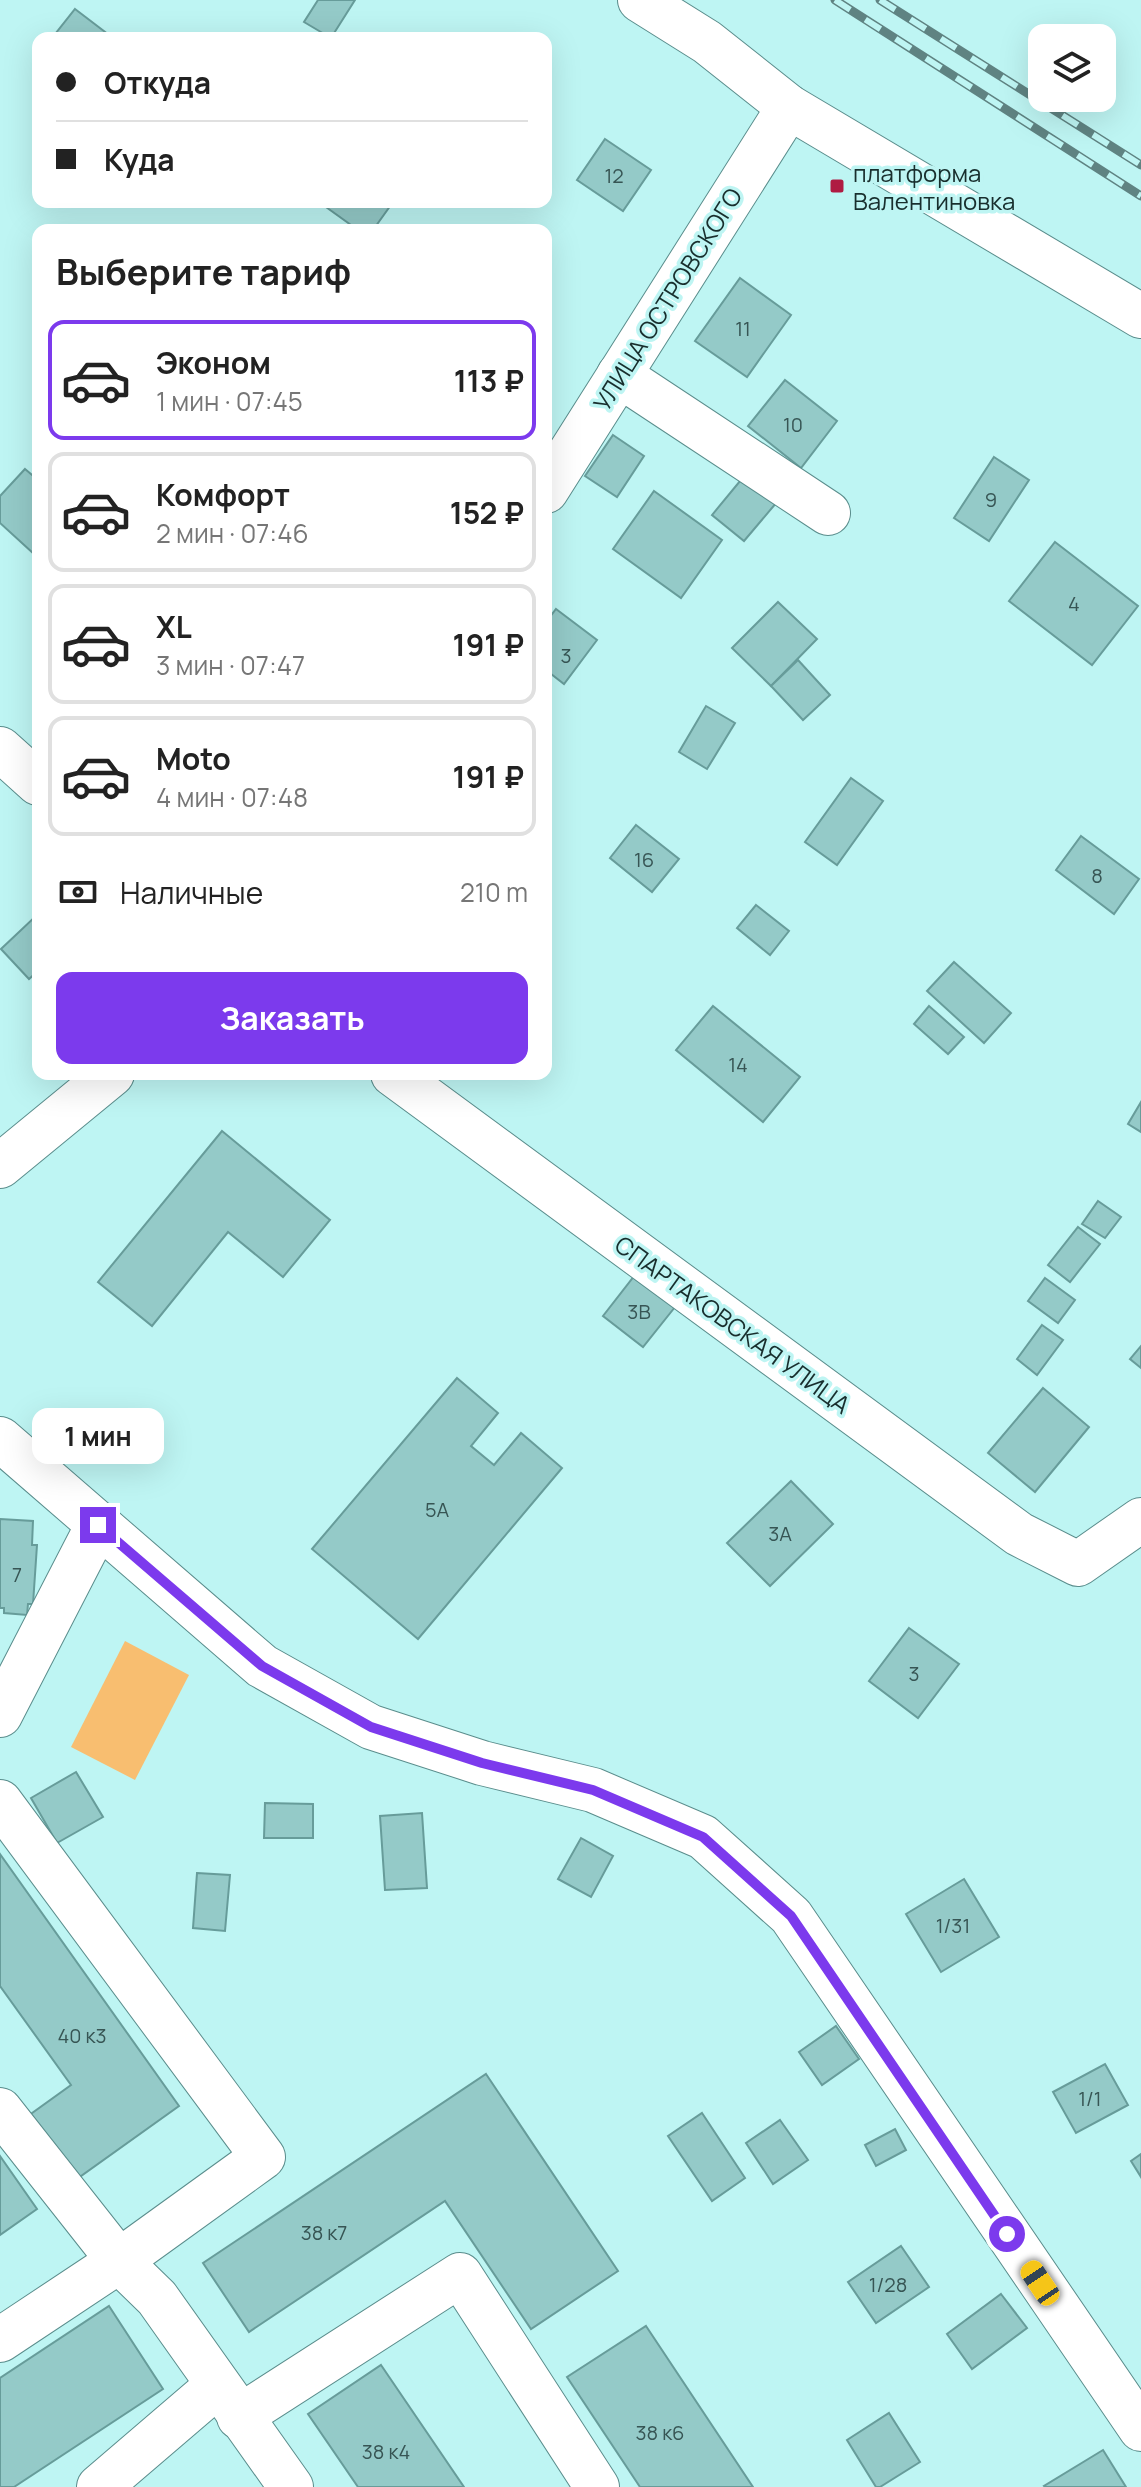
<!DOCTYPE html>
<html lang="ru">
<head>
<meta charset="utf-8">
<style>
	:root { --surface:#fff; --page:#f6f6f6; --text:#222; --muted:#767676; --line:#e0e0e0; --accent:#7c3aed }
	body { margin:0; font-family:Manrope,sans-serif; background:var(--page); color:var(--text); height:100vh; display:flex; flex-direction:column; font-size:30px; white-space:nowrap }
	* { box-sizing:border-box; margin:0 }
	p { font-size:26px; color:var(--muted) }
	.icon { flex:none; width:44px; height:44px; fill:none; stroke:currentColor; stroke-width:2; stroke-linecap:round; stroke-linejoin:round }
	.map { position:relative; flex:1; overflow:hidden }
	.details { position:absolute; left:32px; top:224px; width:520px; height:856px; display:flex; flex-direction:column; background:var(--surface); border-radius:16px; box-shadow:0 8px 32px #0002 }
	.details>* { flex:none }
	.hud { position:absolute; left:32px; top:32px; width:520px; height:176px; border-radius:16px; box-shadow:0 8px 32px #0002; display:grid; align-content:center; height:176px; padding:0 24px; background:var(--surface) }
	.tools { position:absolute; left:1028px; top:24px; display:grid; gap:16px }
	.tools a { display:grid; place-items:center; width:88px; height:88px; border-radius:16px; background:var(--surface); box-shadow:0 8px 32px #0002; font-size:40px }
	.end { position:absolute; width:36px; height:36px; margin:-18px; border:10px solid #7c3aed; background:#fff; box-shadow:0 0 0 4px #fff }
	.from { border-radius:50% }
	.bubble { position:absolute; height:56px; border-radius:16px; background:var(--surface); box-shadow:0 8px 32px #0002; font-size:26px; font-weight:700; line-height:56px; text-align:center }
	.car { position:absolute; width:24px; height:48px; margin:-24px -12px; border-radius:10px; box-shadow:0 0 6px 2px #0007; background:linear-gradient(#f5c518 24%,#345 0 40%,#f5c518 0 76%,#345 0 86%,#f5c518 0) }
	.hud b { display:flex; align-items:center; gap:28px; height:76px; font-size:30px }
	.hud b+b { border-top:2px solid var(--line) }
	.hud i { width:20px; height:20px; background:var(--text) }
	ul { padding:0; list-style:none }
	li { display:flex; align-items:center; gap:24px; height:120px; margin:0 16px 12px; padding:0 8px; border:4px solid var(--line); border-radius:16px }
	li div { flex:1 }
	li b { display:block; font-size:30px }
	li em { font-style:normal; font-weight:700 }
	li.on { border-color:var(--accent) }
	li>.icon { width:72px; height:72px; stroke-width:1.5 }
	h2 { padding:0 24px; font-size:36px; line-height:96px }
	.pay { display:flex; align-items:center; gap:20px; height:88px; padding:0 24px; font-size:30px }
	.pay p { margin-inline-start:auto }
	.action { display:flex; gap:16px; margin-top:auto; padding:16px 24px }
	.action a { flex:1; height:92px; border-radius:16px; background:var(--accent); color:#fff; font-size:32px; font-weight:700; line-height:92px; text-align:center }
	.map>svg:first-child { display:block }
</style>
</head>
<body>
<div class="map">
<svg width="1141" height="2487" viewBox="0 0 1141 2487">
	<rect width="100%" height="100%" fill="#bef5f3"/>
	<polygon fill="#f8be70" points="125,1641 189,1675 135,1780 71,1747"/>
	<g fill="#94cac8" stroke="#679c9a" stroke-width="2">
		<polygon points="318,0 355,0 331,38 304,22"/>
		<polygon points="75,9 113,38 52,38"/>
		<polygon points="605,139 651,170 623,211 577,180"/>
		<polygon points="319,202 393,202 373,230 358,230"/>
		<polygon points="740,278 791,315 747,377 695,341"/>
		<polygon points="785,380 837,421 801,468 748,426"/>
		<polygon points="613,435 644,456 617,497 585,476"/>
		<polygon points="994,457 1029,480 989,541 954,518"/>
		<polygon points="25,469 38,480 38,549 34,554 0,523 0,496"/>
		<polygon points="745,475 777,502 744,541 712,515"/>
		<polygon points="654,491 722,540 681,598 613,549"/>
		<polygon points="1055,542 1138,606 1092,665 1009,601"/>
		<polygon points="778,602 817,639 771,686 732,648"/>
		<polygon points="556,609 597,640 564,684 546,670 546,622"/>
		<polygon points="798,660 830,695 803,720 771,686"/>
		<polygon points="706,706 735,723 707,769 679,752"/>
		<polygon points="851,778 883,801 837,865 805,842"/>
		<polygon points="636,825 679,859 652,892 610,858"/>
		<polygon points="1081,836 1139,879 1114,914 1056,870"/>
		<polygon points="756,905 789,931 770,955 737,928"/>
		<polygon points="38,914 38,971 29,979 1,949"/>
		<polygon points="954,962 1011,1013 984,1043 927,991"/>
		<polygon points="713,1006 800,1077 763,1122 676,1050"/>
		<polygon points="929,1006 964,1037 948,1054 914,1024"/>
		<polygon points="1141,1102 1141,1132 1128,1124"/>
		<polygon points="222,1131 330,1220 283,1277 228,1232 152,1326 98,1282"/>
		<polygon points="1098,1201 1121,1217 1105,1238 1082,1224"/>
		<polygon points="1078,1227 1100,1244 1070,1282 1048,1265"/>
		<polygon points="635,1275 675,1307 643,1347 603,1316"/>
		<polygon points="1045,1278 1075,1300 1058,1323 1028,1301"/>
		<polygon points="1042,1325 1063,1340 1037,1375 1017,1359"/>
		<polygon points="1141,1346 1141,1368 1130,1359"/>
		<polygon points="457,1378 498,1413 471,1446 494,1465 521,1433 562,1468 418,1639 312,1549"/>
		<polygon points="1043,1388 1089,1427 1035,1492 988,1453"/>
		<polygon points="791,1481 833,1524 770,1586 727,1543"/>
		<polygon points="0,1519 33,1521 32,1545 37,1545 33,1604 28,1604 27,1615 4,1613 4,1608 0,1608"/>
		<polygon points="909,1628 959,1664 918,1718 869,1681"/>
		<polygon points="76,1772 103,1817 57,1843 31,1798"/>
		<polygon points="265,1803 313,1804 313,1838 264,1838"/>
		<polygon points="422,1813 427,1888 385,1890 380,1816"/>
		<polygon points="581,1838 613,1856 591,1897 558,1879"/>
		<polygon points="0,1854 179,2106 74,2181 28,2116 71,2085 0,1986"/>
		<polygon points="197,1873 230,1875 225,1931 193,1928"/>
		<polygon points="964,1879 999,1937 941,1972 906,1914"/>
		<polygon points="836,2026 859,2059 822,2085 799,2052"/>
		<polygon points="1105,2064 1128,2105 1076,2133 1053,2092"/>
		<polygon points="486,2074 618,2271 531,2329 445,2201 249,2332 203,2263"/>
		<polygon points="702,2113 745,2178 712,2201 668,2136"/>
		<polygon points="780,2120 808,2160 773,2184 746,2143"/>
		<polygon points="895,2129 906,2150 876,2166 865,2145"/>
		<polygon points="1141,2154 1141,2177 1131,2161"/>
		<polygon points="0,2156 37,2209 0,2235"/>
		<polygon points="901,2246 929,2287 876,2323 848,2282"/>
		<polygon points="1001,2294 1027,2328 972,2369 947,2334"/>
		<polygon points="109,2306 163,2389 14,2487 0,2487 0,2378"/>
		<polygon points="646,2326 753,2487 640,2487 567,2377"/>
		<polygon points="381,2365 464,2487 358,2487 308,2414"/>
		<polygon points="889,2413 920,2462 880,2487 876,2487 847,2440"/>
		<polygon points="1103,2450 1126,2487 1045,2487 1044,2486"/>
	</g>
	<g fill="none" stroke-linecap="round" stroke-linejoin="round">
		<g stroke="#5a8d8c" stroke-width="46">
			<g id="minor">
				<polyline points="640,0 707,42 789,107 1141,316"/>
				<polyline points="619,375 828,513"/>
				<polyline points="546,491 789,107"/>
				<polyline points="0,749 38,783"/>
				<polyline points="393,1074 1019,1534 1078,1564 1141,1520"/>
				<polyline points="0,1166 112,1074"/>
				<polyline points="0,1439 262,1666 371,1727 482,1763 593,1790 703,1837 791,1916 1141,2429"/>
				<polyline points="0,1715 98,1525"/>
				<polyline points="0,1802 263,2157 119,2261 0,2340"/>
				<polyline points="0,2110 119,2261 157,2298 291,2487"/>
				<polyline points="239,2417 460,2275 597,2487"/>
				<polyline points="99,2487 218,2385"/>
			</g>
		</g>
		<use href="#minor" stroke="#fff" stroke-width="44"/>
		<g stroke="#5f8382" stroke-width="9">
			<g id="rail">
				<polyline points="835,0 1141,196"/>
				<polyline points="880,0 1141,165"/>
			</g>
		</g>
		<use href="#rail" stroke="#bef5f3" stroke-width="6" stroke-dasharray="18" stroke-linecap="butt"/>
	</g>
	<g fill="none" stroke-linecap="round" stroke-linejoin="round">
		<polyline stroke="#7c3aed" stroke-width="10" points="98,1525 262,1666 371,1727 482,1763 593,1790 703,1837 791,1916 1007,2234"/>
	</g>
	<rect fill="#af1b42" stroke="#bef5f3" stroke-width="3" x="829" y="178" width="16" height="16" rx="4"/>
	<g text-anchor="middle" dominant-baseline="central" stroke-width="7" stroke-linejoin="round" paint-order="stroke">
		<g font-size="20" fill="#375554">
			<text x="614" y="175">12</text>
			<text x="743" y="328">11</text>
			<text x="793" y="424">10</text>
			<text x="991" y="499">9</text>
			<text x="1074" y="603">4</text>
			<text x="566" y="655">3</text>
			<text x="644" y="859">16</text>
			<text x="1097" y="875">8</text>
			<text x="738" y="1064">14</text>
			<text x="639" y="1311">3В</text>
			<text x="437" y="1509">5А</text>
			<text x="780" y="1533">3А</text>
			<text x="17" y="1574">7</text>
			<text x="914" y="1673">3</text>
			<text x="953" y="1925">1/31</text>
			<text x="82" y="2035">40 к3</text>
			<text x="1090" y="2098">1/1</text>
			<text x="324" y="2232">38 к7</text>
			<text x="888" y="2284">1/28</text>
			<text x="660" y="2432">38 к6</text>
			<text x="386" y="2451">38 к4</text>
		</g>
		<g font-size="24" fill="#182e2d" stroke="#bef5f3" text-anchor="start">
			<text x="853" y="172">платформа<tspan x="853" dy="28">Валентиновка</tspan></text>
		</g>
		<g font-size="24" fill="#182e2d" stroke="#bef5f3">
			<text transform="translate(667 299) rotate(-58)">УЛИЦА ОСТРОВСКОГО</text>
			<text transform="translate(733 1324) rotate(36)">СПАРТАКОВСКАЯ УЛИЦА</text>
		</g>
	</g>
</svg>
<div class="tools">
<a><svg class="icon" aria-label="layers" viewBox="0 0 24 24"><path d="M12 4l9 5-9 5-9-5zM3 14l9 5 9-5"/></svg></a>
</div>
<i class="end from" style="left:1007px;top:2234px"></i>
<i class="end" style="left:98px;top:1525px"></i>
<div class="bubble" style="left:32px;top:1408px;width:132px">1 мин</div>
<i class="car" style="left:1040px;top:2283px;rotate:326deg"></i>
<div class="hud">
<b><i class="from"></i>Откуда</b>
<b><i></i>Куда</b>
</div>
<section class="details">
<h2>Выберите тариф</h2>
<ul>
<li class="on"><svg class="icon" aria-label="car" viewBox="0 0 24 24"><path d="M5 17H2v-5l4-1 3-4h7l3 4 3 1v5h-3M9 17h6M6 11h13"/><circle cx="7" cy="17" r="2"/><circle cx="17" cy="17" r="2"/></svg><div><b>Эконом</b><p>1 мин · 07:45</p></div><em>113 ₽</em></li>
<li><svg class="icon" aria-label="car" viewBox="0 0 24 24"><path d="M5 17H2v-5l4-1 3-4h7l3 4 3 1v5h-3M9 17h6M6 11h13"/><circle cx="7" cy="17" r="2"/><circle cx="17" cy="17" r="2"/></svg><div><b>Комфорт</b><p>2 мин · 07:46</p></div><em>152 ₽</em></li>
<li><svg class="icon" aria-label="car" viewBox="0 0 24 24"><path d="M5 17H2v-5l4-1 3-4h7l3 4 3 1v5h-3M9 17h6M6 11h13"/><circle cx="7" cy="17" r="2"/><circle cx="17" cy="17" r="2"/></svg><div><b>XL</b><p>3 мин · 07:47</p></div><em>191 ₽</em></li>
<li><svg class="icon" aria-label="car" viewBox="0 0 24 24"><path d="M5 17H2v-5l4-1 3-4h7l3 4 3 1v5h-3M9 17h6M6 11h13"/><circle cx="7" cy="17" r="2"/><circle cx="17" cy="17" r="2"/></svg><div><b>Moto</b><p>4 мин · 07:48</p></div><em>191 ₽</em></li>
</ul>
<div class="pay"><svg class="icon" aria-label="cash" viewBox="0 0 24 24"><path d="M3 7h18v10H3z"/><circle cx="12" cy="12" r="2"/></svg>Наличные<p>210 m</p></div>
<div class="action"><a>Заказать</a></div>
</section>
</div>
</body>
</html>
